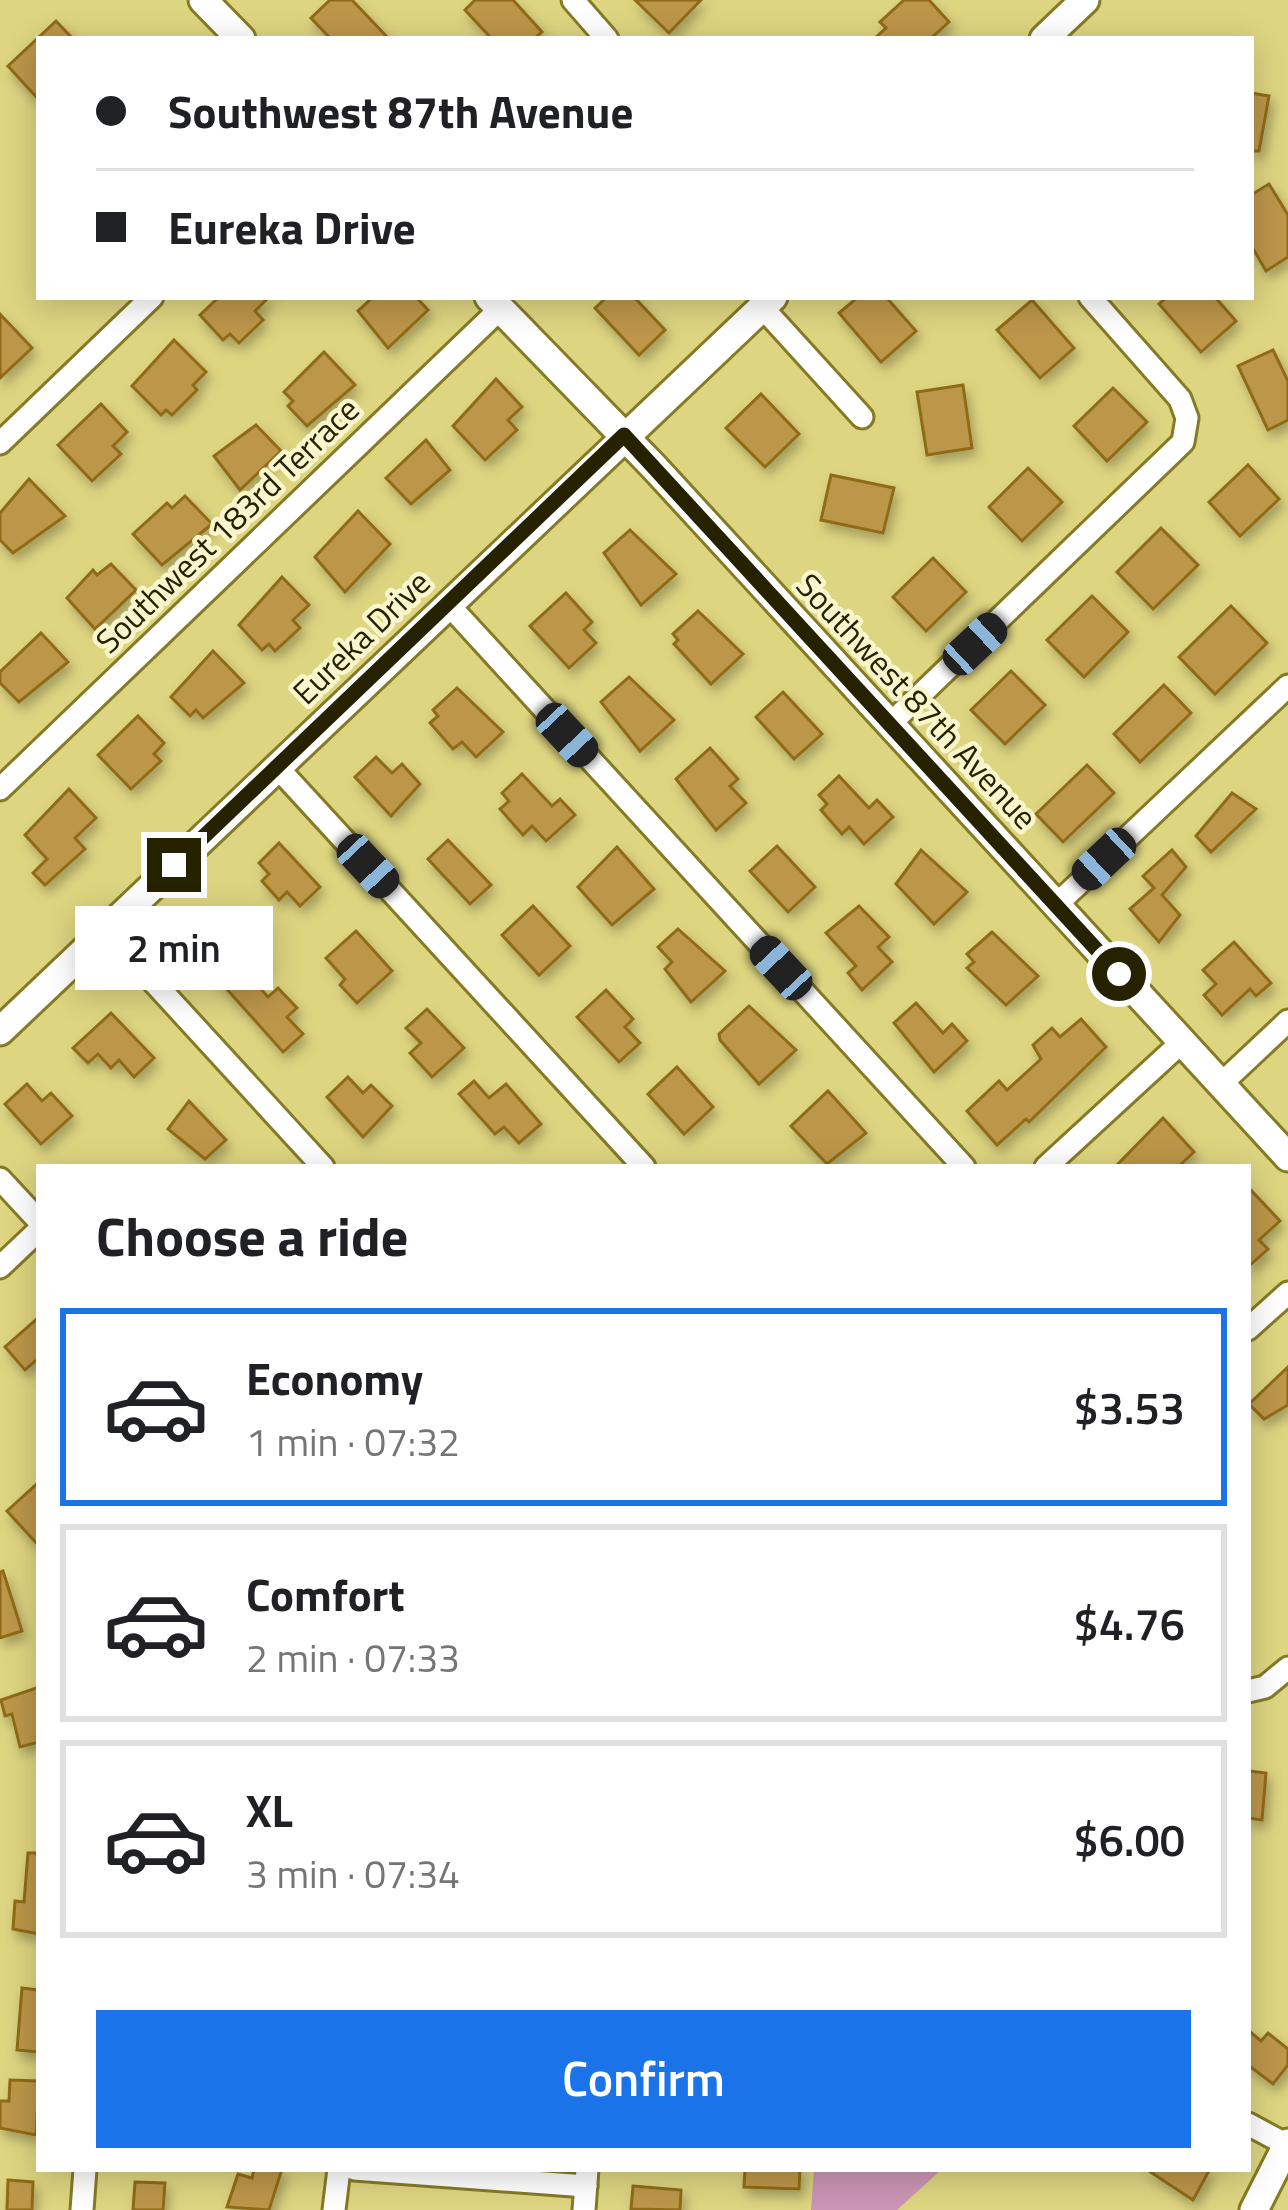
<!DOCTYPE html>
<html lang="en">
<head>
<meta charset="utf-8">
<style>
	:root { --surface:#fff; --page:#f2f2f2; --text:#202124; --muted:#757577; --line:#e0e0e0; --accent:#1a73e8 }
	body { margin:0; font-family:"Titillium Web",sans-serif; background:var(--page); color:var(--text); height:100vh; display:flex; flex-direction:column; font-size:45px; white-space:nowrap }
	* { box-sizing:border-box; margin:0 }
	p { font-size:39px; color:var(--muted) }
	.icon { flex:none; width:66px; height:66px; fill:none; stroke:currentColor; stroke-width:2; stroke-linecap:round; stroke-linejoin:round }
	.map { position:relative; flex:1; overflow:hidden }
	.sheet { position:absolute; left:36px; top:1164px; width:1215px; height:1008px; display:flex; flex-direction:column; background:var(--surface); border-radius:0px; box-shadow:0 6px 30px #0003 }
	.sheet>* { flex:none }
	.top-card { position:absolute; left:36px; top:36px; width:1218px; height:264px; border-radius:0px; box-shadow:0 6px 30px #0003; display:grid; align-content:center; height:264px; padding:0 60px; background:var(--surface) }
	.end { position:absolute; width:54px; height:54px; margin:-27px; border:15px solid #262200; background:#fff; box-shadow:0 0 0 6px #fff }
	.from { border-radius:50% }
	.bubble { position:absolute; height:84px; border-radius:0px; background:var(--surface); box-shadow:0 6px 30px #0003; font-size:39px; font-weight:600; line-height:84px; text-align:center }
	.car { position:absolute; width:36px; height:72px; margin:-36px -18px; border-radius:15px; box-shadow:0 0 9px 3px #0007; background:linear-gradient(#222 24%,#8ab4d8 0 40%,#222 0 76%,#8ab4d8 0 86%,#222 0) }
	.top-card b { display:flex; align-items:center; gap:42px; height:114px; font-size:45px }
	.top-card b+b { border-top:3px solid var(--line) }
	.top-card i { width:30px; height:30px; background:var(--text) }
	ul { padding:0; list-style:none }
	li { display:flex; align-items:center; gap:36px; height:198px; margin:0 24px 18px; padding:0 36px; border:6px solid var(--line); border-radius:0px }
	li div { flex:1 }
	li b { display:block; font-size:45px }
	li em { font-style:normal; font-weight:600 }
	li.active { border-color:var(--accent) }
	li>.icon { width:108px; height:108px; stroke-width:1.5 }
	h2 { padding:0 60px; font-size:54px; line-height:144px }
	.primary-button { display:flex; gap:24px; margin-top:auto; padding:24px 60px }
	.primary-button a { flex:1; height:138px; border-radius:0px; background:var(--accent); color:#fff; font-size:48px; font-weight:600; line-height:138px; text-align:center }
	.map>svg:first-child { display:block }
</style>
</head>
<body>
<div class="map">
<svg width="1288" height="2210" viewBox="0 0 1288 2210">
	<defs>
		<filter id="shadow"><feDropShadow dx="4" dy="7" stdDeviation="6" flood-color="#0004"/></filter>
	</defs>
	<rect width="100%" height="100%" fill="#ded581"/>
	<polygon fill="#cb95b5" points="814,2169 942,2169 897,2210 811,2210"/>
	<g fill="#bc9649" stroke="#906b17" stroke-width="3" filter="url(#shadow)">
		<polygon points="330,0 352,0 389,39 331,39 311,18"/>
		<polygon points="475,0 513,0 542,32 534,39 492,39 465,10"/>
		<polygon points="635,0 701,0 669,33"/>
		<polygon points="904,0 929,0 949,22 930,39 874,39 886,28 880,22"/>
		<polygon points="56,21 73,39 39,39 39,100 8,66"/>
		<polygon points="1251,93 1269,96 1259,151 1251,151"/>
		<polygon points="1269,184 1288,215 1288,257 1266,271 1251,245 1251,195"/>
		<polygon points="219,297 269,297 255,311 263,320 239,343 230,334 223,340 200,315"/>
		<polygon points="373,297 416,297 428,310 388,348 358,311"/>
		<polygon points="607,297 634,297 665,330 639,355 595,308"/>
		<polygon points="858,297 886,297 916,331 881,362 839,313"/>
		<polygon points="1167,297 1215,297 1236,321 1201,352 1159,304"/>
		<polygon points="1032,300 1074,348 1040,378 997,330"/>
		<polygon points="0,314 32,348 0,378"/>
		<polygon points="174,340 206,372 193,385 197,390 172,415 166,410 161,415 132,386"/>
		<polygon points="1273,350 1288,381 1288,420 1268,430 1238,366"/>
		<polygon points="324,352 355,385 307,426 288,406 293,401 284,392"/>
		<polygon points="496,379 522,407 508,420 517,430 485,460 453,426"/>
		<polygon points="963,385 972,448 927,455 917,392"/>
		<polygon points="1113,388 1147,422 1107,461 1074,426"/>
		<polygon points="761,394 799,434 765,467 726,428"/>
		<polygon points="101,404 127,432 113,446 121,454 92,481 58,445"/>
		<polygon points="256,425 281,451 240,490 214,456"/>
		<polygon points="426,440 450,470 411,504 386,478"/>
		<polygon points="1248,465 1279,499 1240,536 1209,502"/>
		<polygon points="1028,468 1062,502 1022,541 989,507"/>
		<polygon points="831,475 894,488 883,533 821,520"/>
		<polygon points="29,479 65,516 13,553 0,540 0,513"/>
		<polygon points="185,496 212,524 162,565 133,534 167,503 172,508"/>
		<polygon points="358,511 390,544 345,592 315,557"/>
		<polygon points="1161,528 1198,565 1153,609 1117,572"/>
		<polygon points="630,530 676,574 641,605 604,553"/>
		<polygon points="933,558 966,592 926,631 893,597"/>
		<polygon points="111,564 136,590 95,629 67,598 93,570 97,575"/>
		<polygon points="282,577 309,605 293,620 300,628 275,651 269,644 262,650 239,625"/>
		<polygon points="566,593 592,622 584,630 596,643 569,668 530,626"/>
		<polygon points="1092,596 1128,632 1084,677 1047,640"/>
		<polygon points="1231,606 1267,643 1215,694 1179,657"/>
		<polygon points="698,611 743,654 711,684 674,644 678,640 673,634"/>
		<polygon points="41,633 68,662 19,702 0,683 0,672"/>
		<polygon points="213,651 244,683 203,718 196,710 190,716 171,697"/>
		<polygon points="1011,671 1045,705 1005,744 971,710"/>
		<polygon points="629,677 674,720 640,751 601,702"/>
		<polygon points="1164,685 1191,713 1140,762 1114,734"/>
		<polygon points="457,688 503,732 476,757 462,742 453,749 430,723 438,716 433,710"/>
		<polygon points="783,692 822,734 794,759 756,717"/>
		<polygon points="138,716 164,743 154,754 161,761 131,789 98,755"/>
		<polygon points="710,748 738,779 730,786 746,803 716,830 676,779"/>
		<polygon points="376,757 392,773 402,764 420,784 391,816 355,777"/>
		<polygon points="1087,765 1114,793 1063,842 1036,814"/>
		<polygon points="522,774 552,806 560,799 575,815 546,841 532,826 523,835 500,809 509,801 502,793"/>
		<polygon points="839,776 869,808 877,800 893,817 864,844 849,827 842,834 821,810 827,804 819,795"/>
		<polygon points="69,789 96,818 75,838 85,849 45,885 33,873 47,859 25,835"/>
		<polygon points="1232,793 1256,809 1211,852 1196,836"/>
		<polygon points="448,840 491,885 470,904 428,859"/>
		<polygon points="279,843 320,887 300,906 287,892 279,900 262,881 269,874 259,863"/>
		<polygon points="777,846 815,887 788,912 750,871"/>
		<polygon points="617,847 654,889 612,925 578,887"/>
		<polygon points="921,850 967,892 934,924 896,884"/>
		<polygon points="1172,850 1186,867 1162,895 1180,915 1159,942 1130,909 1154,888 1143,876"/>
		<polygon points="533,906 570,946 539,975 502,935"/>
		<polygon points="859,906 889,937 878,947 892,962 862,990 848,973 856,966 826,933"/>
		<polygon points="205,920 219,936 227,928 245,949 249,946 264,962 249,976 268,997 278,988 297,1008 287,1017 303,1034 283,1052 183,940"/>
		<polygon points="678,929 725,971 691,1002 665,969 672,962 658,947"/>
		<polygon points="356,931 392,971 357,1003 340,985 345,979 326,958"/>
		<polygon points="992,932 1038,976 1006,1005 967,968 974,962 967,954"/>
		<polygon points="1234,942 1271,983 1256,996 1250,989 1222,1015 1204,995 1216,984 1203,970"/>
		<polygon points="606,990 633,1019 625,1027 640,1043 619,1062 577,1017"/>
		<polygon points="916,1003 943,1033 952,1024 967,1041 934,1072 894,1023"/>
		<polygon points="749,1006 796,1050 759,1084 720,1040 719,1034"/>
		<polygon points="427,1009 464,1048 432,1077 410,1053 421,1043 406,1028"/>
		<polygon points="111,1013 154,1058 134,1077 119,1060 111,1068 98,1054 88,1063 73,1048"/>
		<polygon points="1081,1019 1106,1047 1029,1122 1026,1119 997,1145 967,1111 999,1081 1007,1090 1041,1059 1033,1045 1052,1028 1060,1037"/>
		<polygon points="677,1067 713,1107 684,1134 648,1094"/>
		<polygon points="348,1077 363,1093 371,1085 392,1106 363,1137 327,1097"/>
		<polygon points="474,1081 489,1098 506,1084 541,1124 519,1143 504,1127 495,1134 459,1094"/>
		<polygon points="27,1084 42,1101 51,1093 72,1116 41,1144 5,1104"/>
		<polygon points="828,1091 866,1133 827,1164 791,1126"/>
		<polygon points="189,1101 226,1140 205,1159 168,1129"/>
		<polygon points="1163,1118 1194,1152 1178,1167 1115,1167"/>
		<polygon points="1248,1187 1280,1221 1259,1240 1268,1249 1248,1267"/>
		<polygon points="39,1317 39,1358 25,1370 5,1347"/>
		<polygon points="1288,1367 1288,1405 1264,1419 1249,1404"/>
		<polygon points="39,1482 39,1546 7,1511"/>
		<polygon points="3,1571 22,1631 0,1638 0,1572"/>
		<polygon points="39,1687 39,1742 20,1747 12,1714 5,1716 1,1700"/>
		<polygon points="1249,1771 1266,1773 1262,1820 1248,1818"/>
		<polygon points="28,1853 39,1853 39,1934 13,1929 15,1901 24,1902"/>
		<polygon points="22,1988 39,1990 39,2052 17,2050"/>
		<polygon points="1248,2030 1261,2041 1268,2033 1288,2049 1288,2065 1273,2084 1248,2065"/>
		<polygon points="10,2080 39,2081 36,2135 0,2128 0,2101 9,2101"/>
		<polygon points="254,2169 282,2169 269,2210 227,2207 238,2174 252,2178"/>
		<polygon points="745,2169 800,2169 799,2189 744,2187"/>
		<polygon points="1146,2169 1210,2169 1193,2200"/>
		<polygon points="8,2180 33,2182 32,2210 7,2210"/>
		<polygon points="135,2182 165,2183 163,2210 133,2210"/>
		<polygon points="633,2186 681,2190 680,2210 631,2209"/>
	</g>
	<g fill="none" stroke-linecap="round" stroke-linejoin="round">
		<g stroke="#857b25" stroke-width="27">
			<g id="street">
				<polyline points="573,0 607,39"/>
				<polyline points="762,307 862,417"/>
				<polyline points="0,443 152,297"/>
				<polyline points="448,604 964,1167"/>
				<polyline points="890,724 1183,442 1187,418 1180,399 1090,297"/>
				<polyline points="277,767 644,1167"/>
				<polyline points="0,789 500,309"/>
				<polyline points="1056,905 1288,686"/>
				<polyline points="106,930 323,1167"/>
				<polyline points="1221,1084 1288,1021"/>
				<polyline points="1046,1167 1182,1042"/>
				<polyline points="0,1179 39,1221"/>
				<polyline points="0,1267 39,1230"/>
				<polyline points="1248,1329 1288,1293"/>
				<polyline points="1248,1691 1265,1687 1288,1668"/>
				<polyline points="1248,2124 1287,2145"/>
				<polyline points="354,2169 586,2186"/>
				<polyline points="82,2210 85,2169"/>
				<polyline points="334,2210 339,2169"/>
				<polyline points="584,2210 587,2169"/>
			</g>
		</g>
		<g stroke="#857b25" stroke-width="33">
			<g id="secondary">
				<polyline points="203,0 241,39"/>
				<polyline points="1044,39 1085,0"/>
				<polyline points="489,297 654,467 1288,1157"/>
				<polyline points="0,1031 773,297"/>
				<polyline points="1254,2210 1288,2143"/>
			</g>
		</g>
		<use href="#street" stroke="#fff" stroke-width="21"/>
		<use href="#secondary" stroke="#fff" stroke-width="27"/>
	</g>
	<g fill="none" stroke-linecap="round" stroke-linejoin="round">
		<polyline stroke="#262200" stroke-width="15" points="174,865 624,435 1119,974"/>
	</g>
	<g text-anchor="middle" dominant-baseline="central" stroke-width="9" stroke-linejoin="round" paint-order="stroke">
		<g font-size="33" fill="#262200" stroke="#f9f5cc">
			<text transform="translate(227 525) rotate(-44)">Southwest 183rd Terrace</text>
			<text transform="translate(361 637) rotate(-44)">Eureka Drive</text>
			<text transform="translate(917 701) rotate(47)">Southwest 87th Avenue</text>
		</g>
	</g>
</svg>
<i class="end from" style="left:1119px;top:974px"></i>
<i class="end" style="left:174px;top:865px"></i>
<div class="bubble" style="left:75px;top:906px;width:198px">2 min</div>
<i class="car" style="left:975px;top:644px;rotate:47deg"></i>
<i class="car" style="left:567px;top:735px;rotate:137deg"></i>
<i class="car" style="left:1104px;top:859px;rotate:227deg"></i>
<i class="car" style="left:368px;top:866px;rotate:137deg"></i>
<i class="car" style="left:781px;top:968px;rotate:317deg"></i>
<div class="top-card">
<b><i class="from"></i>Southwest 87th Avenue</b>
<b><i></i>Eureka Drive</b>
</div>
<section class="sheet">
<h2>Choose a ride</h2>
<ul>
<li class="active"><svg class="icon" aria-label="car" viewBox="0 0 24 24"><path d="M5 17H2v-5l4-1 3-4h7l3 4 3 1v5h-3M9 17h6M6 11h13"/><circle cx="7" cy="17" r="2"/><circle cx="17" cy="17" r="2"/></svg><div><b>Economy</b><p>1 min · 07:32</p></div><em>$3.53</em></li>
<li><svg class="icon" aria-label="car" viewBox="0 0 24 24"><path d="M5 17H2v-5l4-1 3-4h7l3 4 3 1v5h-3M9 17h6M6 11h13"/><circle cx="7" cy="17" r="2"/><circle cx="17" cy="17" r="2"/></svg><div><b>Comfort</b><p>2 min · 07:33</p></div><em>$4.76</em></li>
<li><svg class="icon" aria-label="car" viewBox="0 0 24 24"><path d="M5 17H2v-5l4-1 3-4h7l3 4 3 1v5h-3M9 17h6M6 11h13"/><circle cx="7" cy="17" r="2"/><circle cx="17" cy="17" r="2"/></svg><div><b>XL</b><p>3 min · 07:34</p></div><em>$6.00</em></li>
</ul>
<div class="primary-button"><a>Confirm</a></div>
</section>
</div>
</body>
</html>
